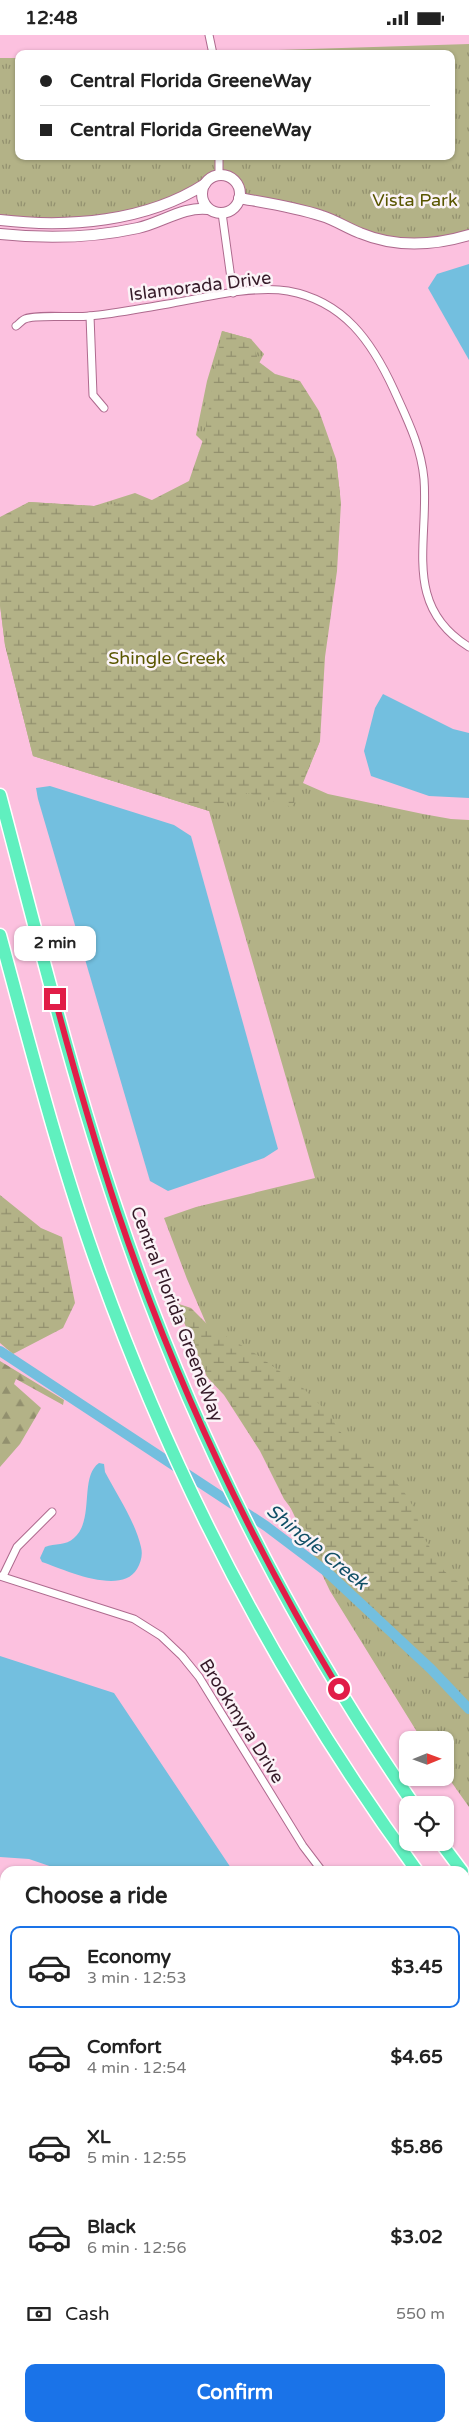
<!DOCTYPE html>
<html lang="en">
<head>
<meta charset="utf-8">
<style>
	:root { --surface:#fff; --page:#f6f6f6; --text:#222; --muted:#767676; --line:#e0e0e0; --accent:#1a73e8 }
	body { margin:0; font-family:"Varela Round",sans-serif; background:var(--page); color:var(--text); height:100vh; display:flex; flex-direction:column; font-size:19px; white-space:nowrap }
	* { box-sizing:border-box; margin:0 }
	p { font-size:16px; color:var(--muted) }
	.icon { flex:none; width:28px; height:28px; fill:none; stroke:currentColor; stroke-width:2; stroke-linecap:round; stroke-linejoin:round }
	.map { position:relative; flex:1; overflow:hidden }
	.sheet { position:absolute; left:0px; top:1831px; width:470px; height:566px; display:flex; flex-direction:column; background:var(--surface); border-radius:15px 15px 0 0; box-shadow:0 1px 4px #0004 }
	.sheet>* { flex:none }
	.guide { position:absolute; left:15px; top:15px; width:440px; height:110px; border-radius:10px; box-shadow:0 1px 4px #0004; display:grid; align-content:center; height:110px; padding:0 25px; background:var(--surface) }
	.needle { width:32px; rotate:89deg }
	.fabs { position:absolute; left:399px; top:1696px; display:grid; gap:10px }
	.fabs a { display:grid; place-items:center; width:55px; height:55px; border-radius:10px; background:var(--surface); box-shadow:0 1px 4px #0004; font-size:25px }
	.end { position:absolute; width:22px; height:22px; margin:-11px; border:6px solid #e11d48; background:#fff; box-shadow:0 0 0 2px #fff }
	.from { border-radius:50% }
	.bubble { position:absolute; height:35px; border-radius:10px; background:var(--surface); box-shadow:0 1px 4px #0004; font-size:16px; font-weight:700; line-height:35px; text-align:center }
	.guide b { display:flex; align-items:center; gap:18px; height:48px; font-size:19px }
	.guide b+b { border-top:1px solid var(--line) }
	.guide i { width:12px; height:12px; background:var(--text) }
	ul { padding:0; list-style:none }
	li { display:flex; align-items:center; gap:15px; height:82px; margin:0 10px 8px; padding:0 15px; border:2px solid transparent; border-radius:10px }
	li div { flex:1 }
	li b { display:block; font-size:19px }
	li em { font-style:normal; font-weight:700 }
	li.selected { border-color:var(--accent) }
	li>.icon { width:45px; height:45px; stroke-width:1.5 }
	h2 { padding:0 25px; font-size:22px; line-height:60px }
	.pay { display:flex; align-items:center; gap:12px; height:55px; padding:0 25px; font-size:19px }
	.pay p { margin-inline-start:auto }
	.action { display:flex; gap:10px; margin-top:auto; padding:10px 25px }
	.action a { flex:1; height:58px; border-radius:10px; background:var(--accent); color:#fff; font-size:20px; font-weight:700; line-height:58px; text-align:center }
	.status { display:flex; justify-content:space-between; align-items:center; height:35px; padding:0 25px; background:var(--surface); direction:ltr }
	.status svg { height:14px; fill:currentColor }
	.map>svg:first-child { display:block }
</style>
</head>
<body>
<div class="status"><b>12:48</b><svg viewBox="0 0 49 12"><path d="M0 12V9h3v3zM5 12V6h3v6zM10 12V3h3v9zM15 12V0h3v12zM26 1h20v11H26zM47 4h2v5h-2z"/></svg></div>
<div class="map">
<svg width="469" height="2397" viewBox="0 0 469 2397">
	<defs>
		<pattern id="grass-tufts" width="24" height="20" patternUnits="userSpaceOnUse" patternTransform="scale(1.25)"><rect width="24" height="20" fill="#b3b287"/><path d="M3 7l-1-3M5 7V3M7 7l1-3M15 17l-1-3M17 17v-4M19 17l1-3" fill="none" stroke="#92906e"/></pattern>
		<pattern id="forest-firs" width="22" height="20" patternUnits="userSpaceOnUse" patternTransform="scale(1.25)"><rect width="22" height="20" fill="#b3b287"/><path d="M5 1l3.5 6h-7zM16 11l3.5 6h-7z" fill="#92906e"/></pattern>
		<pattern id="wetland-marsh" width="20" height="14" patternUnits="userSpaceOnUse" patternTransform="scale(1.25)"><rect width="20" height="14" fill="#b3b287"/><path d="M1 5h8M5 5V1M11 12h8M15 12V8" fill="none" stroke="#92906e"/></pattern>
	</defs>
	<rect width="100%" height="100%" fill="#fcc1df"/>
	<g fill="url(#grass-tufts)">
		<polygon points="469,9 469,200 391,207 325,182 239,163 237,150 232,144 219,141 210,144 189,159 101,184 0,184 0,23 19,23 19,121 451,121 451,19 145,19"/>
		<polygon points="222,296 251,304 264,319 250,345 310,412 336,424 340,459 301,592 320,706 303,748 328,759 423,779 451,784 469,785 469,1772 445,1738 445,1705 422,1705 330,1556 233,1351 187,1244 164,1183 196,1172 315,1143 209,776 33,721 5,610 0,570 0,486 29,467 94,471 135,458 178,476 240,443 196,400 207,346"/>
	</g>
	<polygon fill="url(#forest-firs)" points="0,1326 64,1365 63,1370 16,1344 14,1349 41,1373 20,1409 0,1432"/>
	<g fill="url(#wetland-marsh)">
		<polygon points="222,296 251,304 259,327 275,339 300,346 319,376 336,424 341,468 337,536 325,622 320,706 292,772 247,758 209,776 33,721 5,610 0,570 0,482 29,467 94,471 152,465 189,446 204,402"/>
		<polygon points="0,1160 41,1193 62,1202 75,1268 63,1293 13,1319 0,1308"/>
		<polygon points="176,1268 191,1273 210,1292 253,1317 303,1353 329,1379 338,1394 367,1428 383,1434 403,1455 414,1473 423,1501 444,1536 458,1547 469,1550 469,1650 399,1600 377,1578 334,1546 322,1515 284,1464 260,1416 224,1360 207,1342"/>
	</g>
	<g fill="#73bfdf">
		<polygon points="469,229 469,325 428,253 437,239"/>
		<polygon points="383,659 453,694 469,698 469,763 429,761 371,741 364,716 375,673"/>
		<polygon points="50,751 174,790 191,801 278,1114 264,1123 168,1156 150,1146 38,764 36,753"/>
		<path d="M99 1428 104 1429 105 1437C117 1460 135 1486 141 1512 143 1520 141 1527 137 1534 121 1561 65 1535 42 1527L40 1523 45 1512C55 1508 66 1511 74 1503 95 1485 79 1442 99 1428Z"/>
		<polygon points="0,1621 114,1658 233,1836 64,1836 29,1824 0,1822"/>
		<polygon points="465,2124 469,2128 469,2339 465,2336"/>
	</g>
	<g fill="none" stroke-linecap="round" stroke-linejoin="round">
		<polyline stroke="#73bfdf" stroke-width="10" points="0,1316 266,1491 327,1537 431,1634 469,1674"/>
		<g stroke="#ae6a8e" stroke-width="9">
			<g id="street">
				<polyline points="209,0 213,19"/>
				<polyline points="219,121 219,141"/>
				<polyline points="222,178 233,258"/>
				<polyline points="90,281 93,360 104,373"/>
				<path d="M16 291C19 289 22 285 25 284 35 279 75 283 89 281 115 279 142 273 168 269 202 263 254 250 288 256 344 266 372 307 394 355 407 384 421 411 424 444 429 507 402 571 469 612"/>
				<polyline points="0,1541 134,1584 161,1601 182,1621 199,1642 303,1811 322,1836"/>
				<polyline points="3,1541 17,1512 52,1477"/>
				<polyline points="0,1899 5,1900"/>
				<polyline points="465,2024 469,2028"/>
				<polyline points="0,2125 5,2123"/>
				<polyline points="0,2131 5,2142"/>
				<polyline points="0,2263 5,2260"/>
				<polyline points="192,2392 196,2397"/>
				<polyline points="413,2392 419,2397"/>
				<polyline points="40,2397 46,2392"/>
				<polyline points="264,2397 271,2392"/>
			</g>
		</g>
		<g stroke="#ae6a8e" stroke-width="12">
			<g id="secondary">
				<circle cx="221" cy="159" r="19"/>
				<path d="M239 163C267 168 295 172 322 181 335 185 347 193 360 198 396 213 432 211 469 200"/>
				<path d="M0 185C68 193 146 187 205 149"/>
				<path d="M0 199C47 204 92 203 138 193 161 188 184 171 208 174"/>
			</g>
		</g>
		<g stroke="#fff" stroke-width="15">
			<g id="highway">
				<path d="M0 760C37 899 71 1039 117 1175 187 1386 288 1587 414 1770"/>
				<path d="M0 900C31 1014 60 1128 100 1238 177 1451 283 1653 417 1836"/>
				<polyline points="441,1808 462,1836"/>
				<polyline points="465,1901 469,1906"/>
			</g>
		</g>
		<use href="#street" stroke="#fff" stroke-width="7"/>
		<use href="#secondary" stroke="#fff" stroke-width="10"/>
		<use href="#highway" stroke="#60f0bf" stroke-width="12"/>
	</g>
	<g fill="none" stroke-linecap="round" stroke-linejoin="round">
		<path stroke="#e11d48" stroke-width="6" d="M55 964C74 1035 94 1105 117 1175 173 1342 248 1502 339 1654"/>
	</g>
	<g text-anchor="middle" dominant-baseline="central" stroke-width="5" stroke-linejoin="round" paint-order="stroke">
		<g font-size="18" fill="#595600" stroke="#fbf3f7">
			<text x="415" y="165">Vista Park</text>
			<text x="167" y="623">Shingle Creek</text>
		</g>
		<g font-size="18" fill="#351a28" stroke="#fbf3f7">
			<text transform="translate(200 251) rotate(-7)">Islamorada Drive</text>
			<text transform="translate(177 1279) rotate(69)">Central Florida GreeneWay</text>
			<text transform="translate(242 1686) rotate(58)">Brookmyra Drive</text>
		</g>
		<g font-size="19" font-style="italic" fill="#115067" stroke="#fbf3f7">
			<text transform="translate(317 1512) rotate(39)">Shingle Creek</text>
		</g>
	</g>
</svg>
<div class="fabs">
<a><svg class="needle" viewBox="-14 -14 28 28"><path d="M0-13l5 13h-10z" fill="#e53935"/><path d="M0 13l5-13h-10z" fill="#767676"/></svg></a>
<a><svg class="icon" aria-label="locate" viewBox="0 0 24 24"><circle cx="12" cy="12" r="6"/><path d="M12 2v4M12 18v4M2 12h4M18 12h4"/></svg></a>
</div>
<i class="end from" style="left:339px;top:1654px"></i>
<i class="end" style="left:55px;top:964px"></i>
<div class="bubble" style="left:14px;top:891px;width:82px">2 min</div>
<div class="guide">
<b><i class="from"></i>Central Florida GreeneWay</b>
<b><i></i>Central Florida GreeneWay</b>
</div>
<section class="sheet">
<h2>Choose a ride</h2>
<ul>
<li class="selected"><svg class="icon" aria-label="car" viewBox="0 0 24 24"><path d="M5 17H2v-5l4-1 3-4h7l3 4 3 1v5h-3M9 17h6M6 11h13"/><circle cx="7" cy="17" r="2"/><circle cx="17" cy="17" r="2"/></svg><div><b>Economy</b><p>3 min · 12:53</p></div><em>$3.45</em></li>
<li><svg class="icon" aria-label="car" viewBox="0 0 24 24"><path d="M5 17H2v-5l4-1 3-4h7l3 4 3 1v5h-3M9 17h6M6 11h13"/><circle cx="7" cy="17" r="2"/><circle cx="17" cy="17" r="2"/></svg><div><b>Comfort</b><p>4 min · 12:54</p></div><em>$4.65</em></li>
<li><svg class="icon" aria-label="car" viewBox="0 0 24 24"><path d="M5 17H2v-5l4-1 3-4h7l3 4 3 1v5h-3M9 17h6M6 11h13"/><circle cx="7" cy="17" r="2"/><circle cx="17" cy="17" r="2"/></svg><div><b>XL</b><p>5 min · 12:55</p></div><em>$5.86</em></li>
<li><svg class="icon" aria-label="car" viewBox="0 0 24 24"><path d="M5 17H2v-5l4-1 3-4h7l3 4 3 1v5h-3M9 17h6M6 11h13"/><circle cx="7" cy="17" r="2"/><circle cx="17" cy="17" r="2"/></svg><div><b>Black</b><p>6 min · 12:56</p></div><em>$3.02</em></li>
</ul>
<div class="pay"><svg class="icon" aria-label="cash" viewBox="0 0 24 24"><path d="M3 7h18v10H3z"/><circle cx="12" cy="12" r="2"/></svg>Cash<p>550 m</p></div>
<div class="action"><a>Confirm</a></div>
</section>
</div>
</body>
</html>
